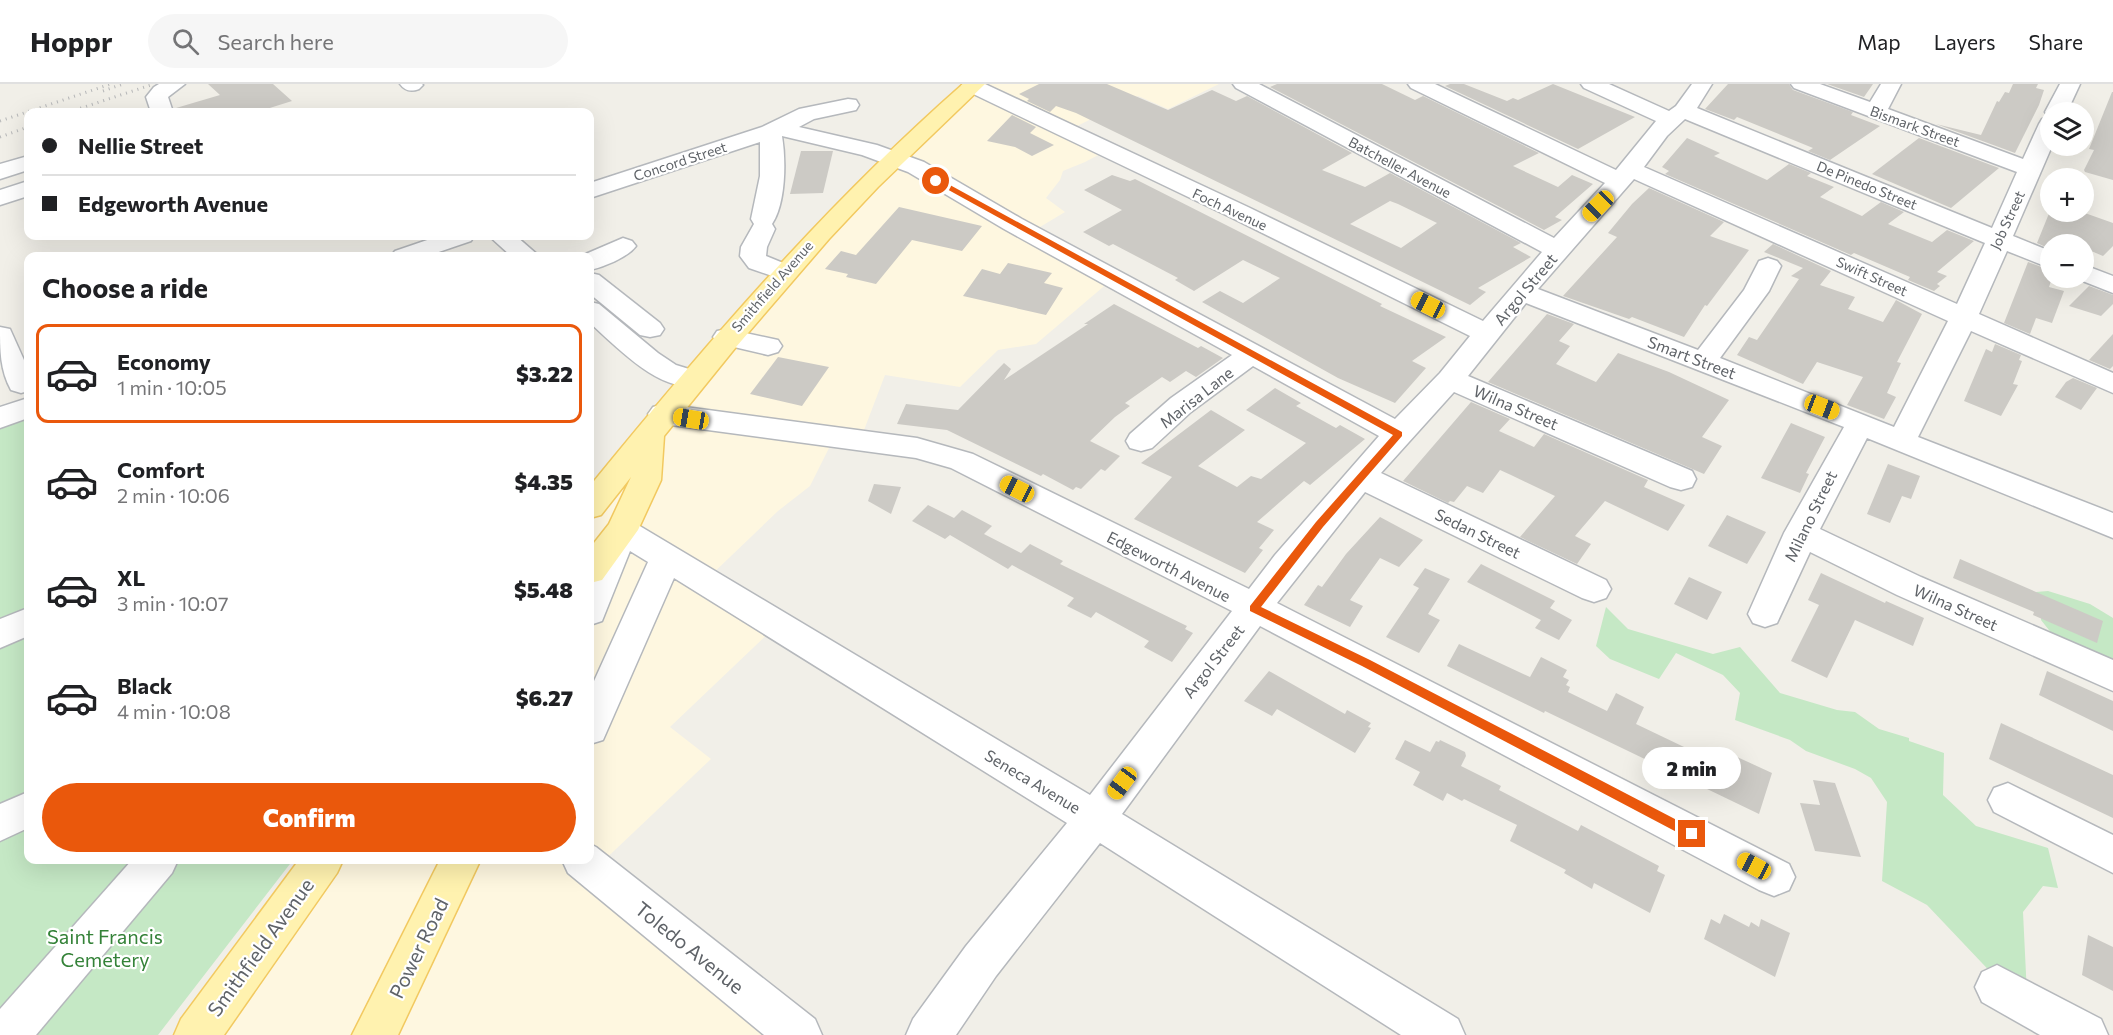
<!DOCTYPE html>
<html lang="en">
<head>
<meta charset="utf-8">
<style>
	:root { --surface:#fff; --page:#f6f6f6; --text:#202124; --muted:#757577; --line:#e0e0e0; --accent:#ea580c }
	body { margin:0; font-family:Commissioner,sans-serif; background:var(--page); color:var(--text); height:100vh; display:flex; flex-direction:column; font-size:22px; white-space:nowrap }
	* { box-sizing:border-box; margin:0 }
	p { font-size:20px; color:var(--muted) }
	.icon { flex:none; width:33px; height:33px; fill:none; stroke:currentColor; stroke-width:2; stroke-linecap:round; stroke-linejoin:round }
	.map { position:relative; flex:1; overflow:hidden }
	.side { position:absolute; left:24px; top:168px; width:570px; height:612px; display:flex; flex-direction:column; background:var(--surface); border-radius:12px; box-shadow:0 6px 24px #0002 }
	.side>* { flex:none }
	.hud { position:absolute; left:24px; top:24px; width:570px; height:132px; border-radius:12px; box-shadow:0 6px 24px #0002; display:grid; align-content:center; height:132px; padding:0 18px; background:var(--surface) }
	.controls { position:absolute; left:2040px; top:18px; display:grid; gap:12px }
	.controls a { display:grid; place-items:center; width:54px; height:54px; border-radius:50%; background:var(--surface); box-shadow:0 6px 24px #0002; font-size:30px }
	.end { position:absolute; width:27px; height:27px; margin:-14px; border:8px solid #ea580c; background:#fff; box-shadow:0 0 0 3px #fff }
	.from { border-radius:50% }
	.bubble { position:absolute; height:42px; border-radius:21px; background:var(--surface); box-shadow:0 6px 24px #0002; font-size:20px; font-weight:800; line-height:42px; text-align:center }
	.car { position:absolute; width:18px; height:36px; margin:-18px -9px; border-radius:8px; box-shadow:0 0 4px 2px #0007; background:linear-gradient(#f5c518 24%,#345 0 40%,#f5c518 0 76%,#345 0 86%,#f5c518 0) }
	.hud b { display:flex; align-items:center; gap:21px; height:57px; font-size:22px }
	.hud b+b { border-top:2px solid var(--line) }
	.hud i { width:15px; height:15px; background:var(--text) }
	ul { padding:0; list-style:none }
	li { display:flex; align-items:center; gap:18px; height:99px; margin:0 12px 9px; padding:0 6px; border:3px solid transparent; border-radius:12px }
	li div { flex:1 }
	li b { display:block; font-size:22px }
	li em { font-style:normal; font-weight:800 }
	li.active { border-color:var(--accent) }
	li>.icon { width:54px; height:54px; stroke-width:1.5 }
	h2 { padding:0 18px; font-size:27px; line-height:72px }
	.action { display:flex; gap:12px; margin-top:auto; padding:12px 18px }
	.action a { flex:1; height:69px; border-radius:36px; background:var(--accent); color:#fff; font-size:24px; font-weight:800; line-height:69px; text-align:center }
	header { display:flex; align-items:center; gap:36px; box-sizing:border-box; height:84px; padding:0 30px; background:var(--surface); border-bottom:2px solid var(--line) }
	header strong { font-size:28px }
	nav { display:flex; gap:33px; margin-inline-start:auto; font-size:21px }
	.search { width:420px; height:54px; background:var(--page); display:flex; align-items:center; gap:15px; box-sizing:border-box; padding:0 21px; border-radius:33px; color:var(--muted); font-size:22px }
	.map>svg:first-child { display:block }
</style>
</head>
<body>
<header>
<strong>Hoppr</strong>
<div class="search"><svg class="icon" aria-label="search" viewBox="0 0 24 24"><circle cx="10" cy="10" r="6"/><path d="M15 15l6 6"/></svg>Search here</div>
<nav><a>Map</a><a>Layers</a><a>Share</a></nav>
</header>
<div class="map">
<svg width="2113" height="951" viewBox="0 0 2113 951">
	<rect width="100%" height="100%" fill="#f1efe8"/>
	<polygon fill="#fef7e0" points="962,0 1219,0 1168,25 1138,12 1071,45 1108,66 1085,78 1063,87 1060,96 1046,114 1065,128 1035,146 1116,192 1036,260 998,266 960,303 885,291 861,354 833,356 810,402 778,427 707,495 776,542 670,643 711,675 596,784 802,951 196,951 326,776 590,776 590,424 763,208 973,5"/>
	<g fill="#c5e8c5">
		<polygon points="28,321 28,776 293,776 158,951 0,951 0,332"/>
		<polygon points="2048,507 2090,520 2113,534 2113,590 2068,570 2041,536 2041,524 2036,508"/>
		<polygon points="1606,523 1628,545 1713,570 1740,563 1780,609 1837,626 1855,628 1879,645 1909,654 1909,657 1944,669 1943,711 1976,742 2048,764 2058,804 2043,802 2023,828 2027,911 2000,898 1927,821 1882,797 1887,718 1871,694 1855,685 1806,667 1790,656 1735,636 1740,609 1723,591 1676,569 1659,595 1610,575 1596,562"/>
	</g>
	<g fill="#cccac5" fill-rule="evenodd">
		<polygon points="208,0 273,0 292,17 257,28 177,28 176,24 220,11"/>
		<path d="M1039 0H1107L1168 26 1212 6 1236 17 1247 12 1352 69 1322 86 1365 103 1390 89 1521 159 1513 163 1531 173 1478 204 1486 208 1470 221 1076 29 1056 22 1050 28 1027 17 1029 15 1019 10ZM1390 117 1398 120 1437 139 1401 164 1350 140Z"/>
		<polygon points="1277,0 1382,0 1415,16 1423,12 1539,69 1513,82 1558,103 1572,91 1593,100 1555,133 1562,136 1544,146 1270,3"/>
		<polygon points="1450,0 1464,0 1507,17 1513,14 1518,16 1553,0 1635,33 1578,65 1445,2"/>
		<polygon points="1728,0 1789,0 1793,6 1853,28 1851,31 1880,42 1830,76 1808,67 1813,64 1737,33 1734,36 1705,25"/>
		<polygon points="1827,0 1873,0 1864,13"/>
		<polygon points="2013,0 2038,0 2036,4 2044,6 2039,21 2015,69 1936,40 1981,51 1997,17 1999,18 2005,8 2009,9"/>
		<polygon points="2112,8 2113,8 2113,96 2085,88 2084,86 2094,66 2089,65"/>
		<polygon points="1012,31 1036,43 1030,49 1054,61 1032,72 1015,63 987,57"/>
		<polygon points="1687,54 1720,69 1714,72 1767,96 1789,80 1811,89 1807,92 1834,103 1820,113 1862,132 1881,118 1904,128 1888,140 1932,158 1947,146 1974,157 1937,188 1947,192 1937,200 1940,202 1934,207 1908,196 1910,193 1854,169 1851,171 1665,90 1669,87 1662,83"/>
		<polygon points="1919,54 1999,84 1951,124 1872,90"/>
		<polygon points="801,67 833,67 823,109 790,110"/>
		<polygon points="1112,91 1130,97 1135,95 1382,220 1380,222 1446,253 1412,277 1426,284 1395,319 1338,294 1202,218 1220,207 1243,219 1280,194 1243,176 1194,207 1175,196 1178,194 1113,160 1109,162 1083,148 1122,126 1084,106"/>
		<polygon points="1649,104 1724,138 1710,152 1749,166 1707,222 1705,221 1684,253 1632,233 1629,235 1563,212 1617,153 1608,149 1632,120"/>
		<polygon points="899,123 982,142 962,167 912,156 876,200 846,193 848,190 825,185 841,167 856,171"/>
		<polygon points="2050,127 2082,128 2113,139 2113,162 2103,172 2084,164 2084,160 2074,160 2062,156 2060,160 2050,160 2050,165 2037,159"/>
		<polygon points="1773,160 1831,187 1820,201 1855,213 1848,225 1883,238 1896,216 1922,230 1897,278 1901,279 1887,309 1896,313 1884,335 1847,321 1863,293 1817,278 1803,300 1737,271 1749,253 1757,256 1799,195 1791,192 1803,184 1764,168"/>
		<polygon points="2028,178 2050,186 2047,192 2052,194 2049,203 2064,207 2052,239 2036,234 2030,250 2004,239"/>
		<polygon points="1008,179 1052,189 1044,199 1063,204 1046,231 963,212 982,185 1000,190"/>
		<polygon points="2089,202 2113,211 2113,220 2101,232 2069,222"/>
		<polygon points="1114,220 1198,264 1201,262 1223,274 1196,293 1186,287 1170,298 1162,293 1125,319 1130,322 1115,333 1090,357 1120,372 1105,387 1101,385 1081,405 1076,403 1073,406 1043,390 1041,392 947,346 897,340 906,320 958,326 1004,279 1011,285 1004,296 1088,240 1084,240"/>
		<polygon points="1547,230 1574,240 1559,257 1570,262 1556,280 1596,298 1618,269 1669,288 1729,316 1702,353 1722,362 1704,390 1488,298"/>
		<polygon points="2113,250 2113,282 2110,285 2089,276"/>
		<polygon points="1995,260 2021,271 2019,276 2022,277 2013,300 2018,301 2001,332 1964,317 1986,265 1992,268"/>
		<polygon points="778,273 829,283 802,322 750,310"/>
		<polygon points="2073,294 2097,304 2081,326 2055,313 2066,298"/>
		<polygon points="1275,304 1301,319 1296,322 1336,344 1340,341 1365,355 1310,401 1304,397 1257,438 1274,446 1259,464 1263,466 1245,489 1134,435 1172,393 1141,379 1211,326 1245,346 1198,382 1237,403 1251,392 1261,395 1306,359 1246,326"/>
		<polygon points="1471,318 1510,335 1499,347 1534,363 1544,350 1648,396 1644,403 1685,421 1668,447 1605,417 1575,452 1591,460 1577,480 1520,453 1555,412 1511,391 1500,386 1483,409 1467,402 1454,418 1450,417 1448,419 1403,397"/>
		<polygon points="1791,339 1825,353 1806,389 1809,390 1800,409 1761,394"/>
		<polygon points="1888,380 1920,392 1911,415 1902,412 1890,439 1867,430"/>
		<polygon points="874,400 901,403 891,430 868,417"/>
		<polygon points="928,421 954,434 962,426 992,442 984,450 1021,469 1030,460 1063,477 1060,480 1187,542 1185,545 1193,549 1172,578 1144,563 1149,557 1096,528 1091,534 1067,522 1074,514 1012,481 1008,485 950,451 945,455 912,437"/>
		<polygon points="1727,431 1766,448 1747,480 1708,462"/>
		<polygon points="1380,433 1423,456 1399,483 1380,474 1350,516 1363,522 1350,543 1304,521 1318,501 1322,503 1346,470"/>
		<polygon points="1960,475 2103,537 2097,559 2033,531 2034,528 1953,494"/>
		<polygon points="1481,480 1555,517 1550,524 1572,536 1559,556 1535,544 1541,536 1467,498"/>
		<polygon points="1425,484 1450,495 1428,530 1440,536 1419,569 1386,553 1419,504 1413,501"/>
		<polygon points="1821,489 1885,519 1886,517 1924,534 1913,562 1855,536 1827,594 1791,577 1819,521 1808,516"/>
		<polygon points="1689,493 1722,508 1707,536 1674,520"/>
		<polygon points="1459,560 1530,593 1541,573 1567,586 1563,593 1569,596 1566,601 1570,603 1568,608 1607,627 1616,609 1644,623 1636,640 1730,685 1735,672 1772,689 1759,730 1545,627 1544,629 1447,582"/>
		<polygon points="1269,587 1345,630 1347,626 1371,639 1368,643 1371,644 1355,669 1277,625 1272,632 1244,617"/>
		<polygon points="2047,587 2113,617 2113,647 2039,611"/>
		<polygon points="2001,639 2113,691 2113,734 1989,675"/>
		<polygon points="1405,656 1430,668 1436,657 1439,658 1440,656 1465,668 1466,672 1461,682 1501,702 1499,706 1578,747 1581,741 1659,782 1657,787 1665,791 1650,829 1594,799 1592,805 1564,789 1566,786 1510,757 1517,741 1464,715 1462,717 1447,709 1443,717 1413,701 1420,688 1395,675"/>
		<polygon points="1813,696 1835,699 1861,773 1815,767 1800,719 1820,721"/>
		<polygon points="1724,830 1749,843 1751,838 1759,843 1761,835 1790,849 1775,893 1704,855 1711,835 1720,840"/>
		<polygon points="2088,851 2113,863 2113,907 2082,891"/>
	</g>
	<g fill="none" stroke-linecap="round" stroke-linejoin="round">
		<g stroke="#b5b8bc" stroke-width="3">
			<g id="minor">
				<polygon points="159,0 185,0 168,13 173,28 151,28 146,13 154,3"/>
				<path d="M400 0H422L423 1 419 5C411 8 405 7 400 0Z"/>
				<path d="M963 0H985L1248 123 1483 237 1542 168 1236 4 1233 0H1259L1554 154 1605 99 1411 4 1408 0H1435L1616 86 1656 37 1584 4 1581 0H1609L1669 27 1676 22 1692 0H1712L1697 24 1992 144 2017 88 1794 4 1791 0H1820L1870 18 1881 0H1901L1888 25 2023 75 2039 40 2042 35 2050 34 2052 62 2013 152 2050 167V184L2007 167 1979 230 2113 289V309L1971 247 1918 353 2113 429V454L1867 354 1820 445 1921 493 2113 576V607L1897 511 1810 468 1777 539 1765 543 1753 539 1748 530 1784 449 1844 343 1526 219 1468 292 1692 387 1696 395 1692 403 1681 406 1670 403 1454 308 1381 389 1606 496 1611 505 1606 514 1594 518 1582 514 1365 408 1277 519 1789 780 1795 793 1789 806 1774 812 1759 806 1260 542 1122 730 1458 935 1465 951H1401L1100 759 996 892 956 951H906L913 935 966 862 1067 739 674 494 603 656 590 660V606L648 478 630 467 602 537 590 541V487L611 438 622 434 633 438 1090 711 1232 527 951 384 916 374 663 340 653 337 648 330 653 323 663 320 917 354 973 370 1249 505 1275 471 1379 352 1253 282 1191 328 1152 364 1141 367 1130 364 1126 357 1130 350 1171 314 1232 271 1004 145 908 88 862 71 782 52C786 76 786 119 772 140L775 145 767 163 766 172 793 183 797 188 793 193 784 196 749 184 740 172 741 163 754 140 751 135 760 92V58L590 114V99L762 43 799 25 848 15 856 16 859 21 856 26 814 35 799 43 877 61 924 78 1022 135 1395 335 1440 289 1470 252 1230 133 965 6 961 2ZM1685 35 1985 159 1957 220 1644 83 1667 52ZM1634 95 1948 237 1894 343 1720 274 1769 207 1781 182 1777 177 1768 174 1759 177 1744 206 1698 266 1538 205Z"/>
				<polygon points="2060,0 2080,0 2067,28 2050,28 2050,33 2048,33 2045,28"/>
				<polygon points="28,72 28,86 0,95 0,80"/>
				<polygon points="28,97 28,112 0,121 0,106"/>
				<polygon points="439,152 474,152 471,157 427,172 391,172 395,167"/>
				<polygon points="489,152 516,152 539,172 511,172"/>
				<path d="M623 154 632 157 636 162C627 174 603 183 590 186V172H581Z"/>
				<polygon points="2084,181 2113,192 2113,209 2075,194 2084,194"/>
				<polygon points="590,189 599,191 660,239 664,245 660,251 650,253 640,251 590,210"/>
				<path d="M590 218 599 220 658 269 676 281 702 289 706 295 702 301C662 312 617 263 590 239Z"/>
				<path d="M0 243 10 245 28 285V307L21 309 11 306C0 286 0 266 0 243Z"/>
				<polygon points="727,245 778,256 782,262 778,268 768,271 717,259 713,253 717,247"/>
				<polygon points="28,314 28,334 0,344 0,323"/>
				<polygon points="28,524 28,552 0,564 0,535"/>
				<polygon points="2008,699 2113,751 2113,789 1994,728 1988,716 1994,704"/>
				<polygon points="28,708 28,744 0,757 0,720"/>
				<polygon points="590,760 596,763 815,935 822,951 764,951 568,789 562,776 590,776"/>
				<polygon points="132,776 178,776 172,789 36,951 0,951 0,925"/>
				<polygon points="1997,881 2101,935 2108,951 2040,951 1982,918 1975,903 1982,888"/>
			</g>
		</g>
		<g stroke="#f2c960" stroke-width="3">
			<g id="major">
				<path d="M963 0H985L878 103 829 155 736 263 664 352 661 396 638 446 602 496 590 499V464L609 440 631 393 601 431 590 434V402C706 260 824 122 963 0Z"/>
				<polygon points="299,776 343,776 337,789 224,951 174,951 181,935"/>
				<polygon points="440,776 480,777 398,951 352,951"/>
			</g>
		</g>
		<use href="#minor" fill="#fff" fill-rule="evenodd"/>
		<use href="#major" fill="#fff2af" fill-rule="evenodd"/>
		<g stroke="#b6b7b8" stroke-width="3" stroke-dasharray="1 5" stroke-linecap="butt">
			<polyline points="103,7 123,0"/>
			<polyline points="69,28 154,0"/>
			<polyline points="0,37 111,0"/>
			<polyline points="0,53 28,43"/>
		</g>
	</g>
	<polygon fill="#ea580c" points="934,95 939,95 1402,348 1402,352 1323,443 1261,523 1370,576 1696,746 1696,754 1688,754 1362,582 1250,527 1250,522 1316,438 1393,351 934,98"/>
	<g text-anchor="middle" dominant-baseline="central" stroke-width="4.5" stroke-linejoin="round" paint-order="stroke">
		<g font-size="14" fill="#5f6368" stroke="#fff">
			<text transform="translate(1915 42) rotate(20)">Bismark Street</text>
			<text transform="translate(680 77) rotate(-18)">Concord Street</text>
			<text transform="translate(1400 83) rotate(28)">Batcheller Avenue</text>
			<text transform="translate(1867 101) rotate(22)">De Pinedo Street</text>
			<text transform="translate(1230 125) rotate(25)">Foch Avenue</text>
			<text transform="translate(2007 136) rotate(-65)">Job Street</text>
			<text transform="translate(1872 192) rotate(24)">Swift Street</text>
			<text transform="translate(772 202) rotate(-49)">Smithfield Avenue</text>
		</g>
		<g font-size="16" fill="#5f6368" stroke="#fff">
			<text transform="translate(1525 205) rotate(-50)">Argol Street</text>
			<text transform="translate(1692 273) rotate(21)">Smart Street</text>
			<text transform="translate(1196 313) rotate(-38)">Marisa Lane</text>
			<text transform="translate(1516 323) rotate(23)">Wilna Street</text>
			<text transform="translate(1810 432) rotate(-64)">Milano Street</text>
			<text transform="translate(1478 449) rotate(26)">Sedan Street</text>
			<text transform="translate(1169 482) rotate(27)">Edgeworth Avenue</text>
			<text transform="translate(1956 523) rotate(24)">Wilna Street</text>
			<text transform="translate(1213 577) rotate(-52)">Argol Street</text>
			<text transform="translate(1033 697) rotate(31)">Seneca Avenue</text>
		</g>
		<g font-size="20" fill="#348238" stroke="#fff">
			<text x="105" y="852">Saint Francis<tspan x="105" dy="23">Cemetery</tspan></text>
		</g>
		<g font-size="20" fill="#5f6368" stroke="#fff">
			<text transform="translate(260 863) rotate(-54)">Smithfield Avenue</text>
			<text transform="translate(690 863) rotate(39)">Toledo Avenue</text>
			<text transform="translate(418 864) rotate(-64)">Power Road</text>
		</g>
	</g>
</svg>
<div class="controls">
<a><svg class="icon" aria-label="layers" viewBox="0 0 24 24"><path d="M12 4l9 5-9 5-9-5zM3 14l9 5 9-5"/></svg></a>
<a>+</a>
<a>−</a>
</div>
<i class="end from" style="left:936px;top:97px"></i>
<i class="end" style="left:1692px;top:750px"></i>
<div class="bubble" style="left:1642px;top:663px;width:99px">2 min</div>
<i class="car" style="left:1598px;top:122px;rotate:225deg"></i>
<i class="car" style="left:1428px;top:221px;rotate:297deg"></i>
<i class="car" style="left:1822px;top:323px;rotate:111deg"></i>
<i class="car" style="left:691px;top:335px;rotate:280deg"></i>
<i class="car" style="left:1017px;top:405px;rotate:297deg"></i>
<i class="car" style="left:1122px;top:699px;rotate:217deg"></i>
<i class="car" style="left:1754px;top:782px;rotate:298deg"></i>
<div class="hud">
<b><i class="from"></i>Nellie Street</b>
<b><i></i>Edgeworth Avenue</b>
</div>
<section class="side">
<h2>Choose a ride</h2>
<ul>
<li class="active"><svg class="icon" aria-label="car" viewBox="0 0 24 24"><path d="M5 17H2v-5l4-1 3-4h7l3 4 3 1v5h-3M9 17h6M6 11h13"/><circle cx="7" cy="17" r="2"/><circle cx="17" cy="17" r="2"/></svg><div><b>Economy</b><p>1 min · 10:05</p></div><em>$3.22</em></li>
<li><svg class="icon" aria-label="car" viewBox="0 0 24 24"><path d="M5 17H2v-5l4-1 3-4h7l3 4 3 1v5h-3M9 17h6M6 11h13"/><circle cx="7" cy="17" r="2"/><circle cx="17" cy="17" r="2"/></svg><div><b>Comfort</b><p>2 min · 10:06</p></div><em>$4.35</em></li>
<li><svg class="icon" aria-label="car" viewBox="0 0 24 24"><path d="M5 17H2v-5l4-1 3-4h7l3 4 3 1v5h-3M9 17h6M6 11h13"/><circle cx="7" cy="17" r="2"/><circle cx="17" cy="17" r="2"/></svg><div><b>XL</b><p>3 min · 10:07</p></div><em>$5.48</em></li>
<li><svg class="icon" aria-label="car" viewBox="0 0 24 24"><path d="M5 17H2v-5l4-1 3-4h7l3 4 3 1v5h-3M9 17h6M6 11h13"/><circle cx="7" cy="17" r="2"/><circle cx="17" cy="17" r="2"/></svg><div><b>Black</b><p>4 min · 10:08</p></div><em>$6.27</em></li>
</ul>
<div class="action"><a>Confirm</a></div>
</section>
</div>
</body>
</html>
